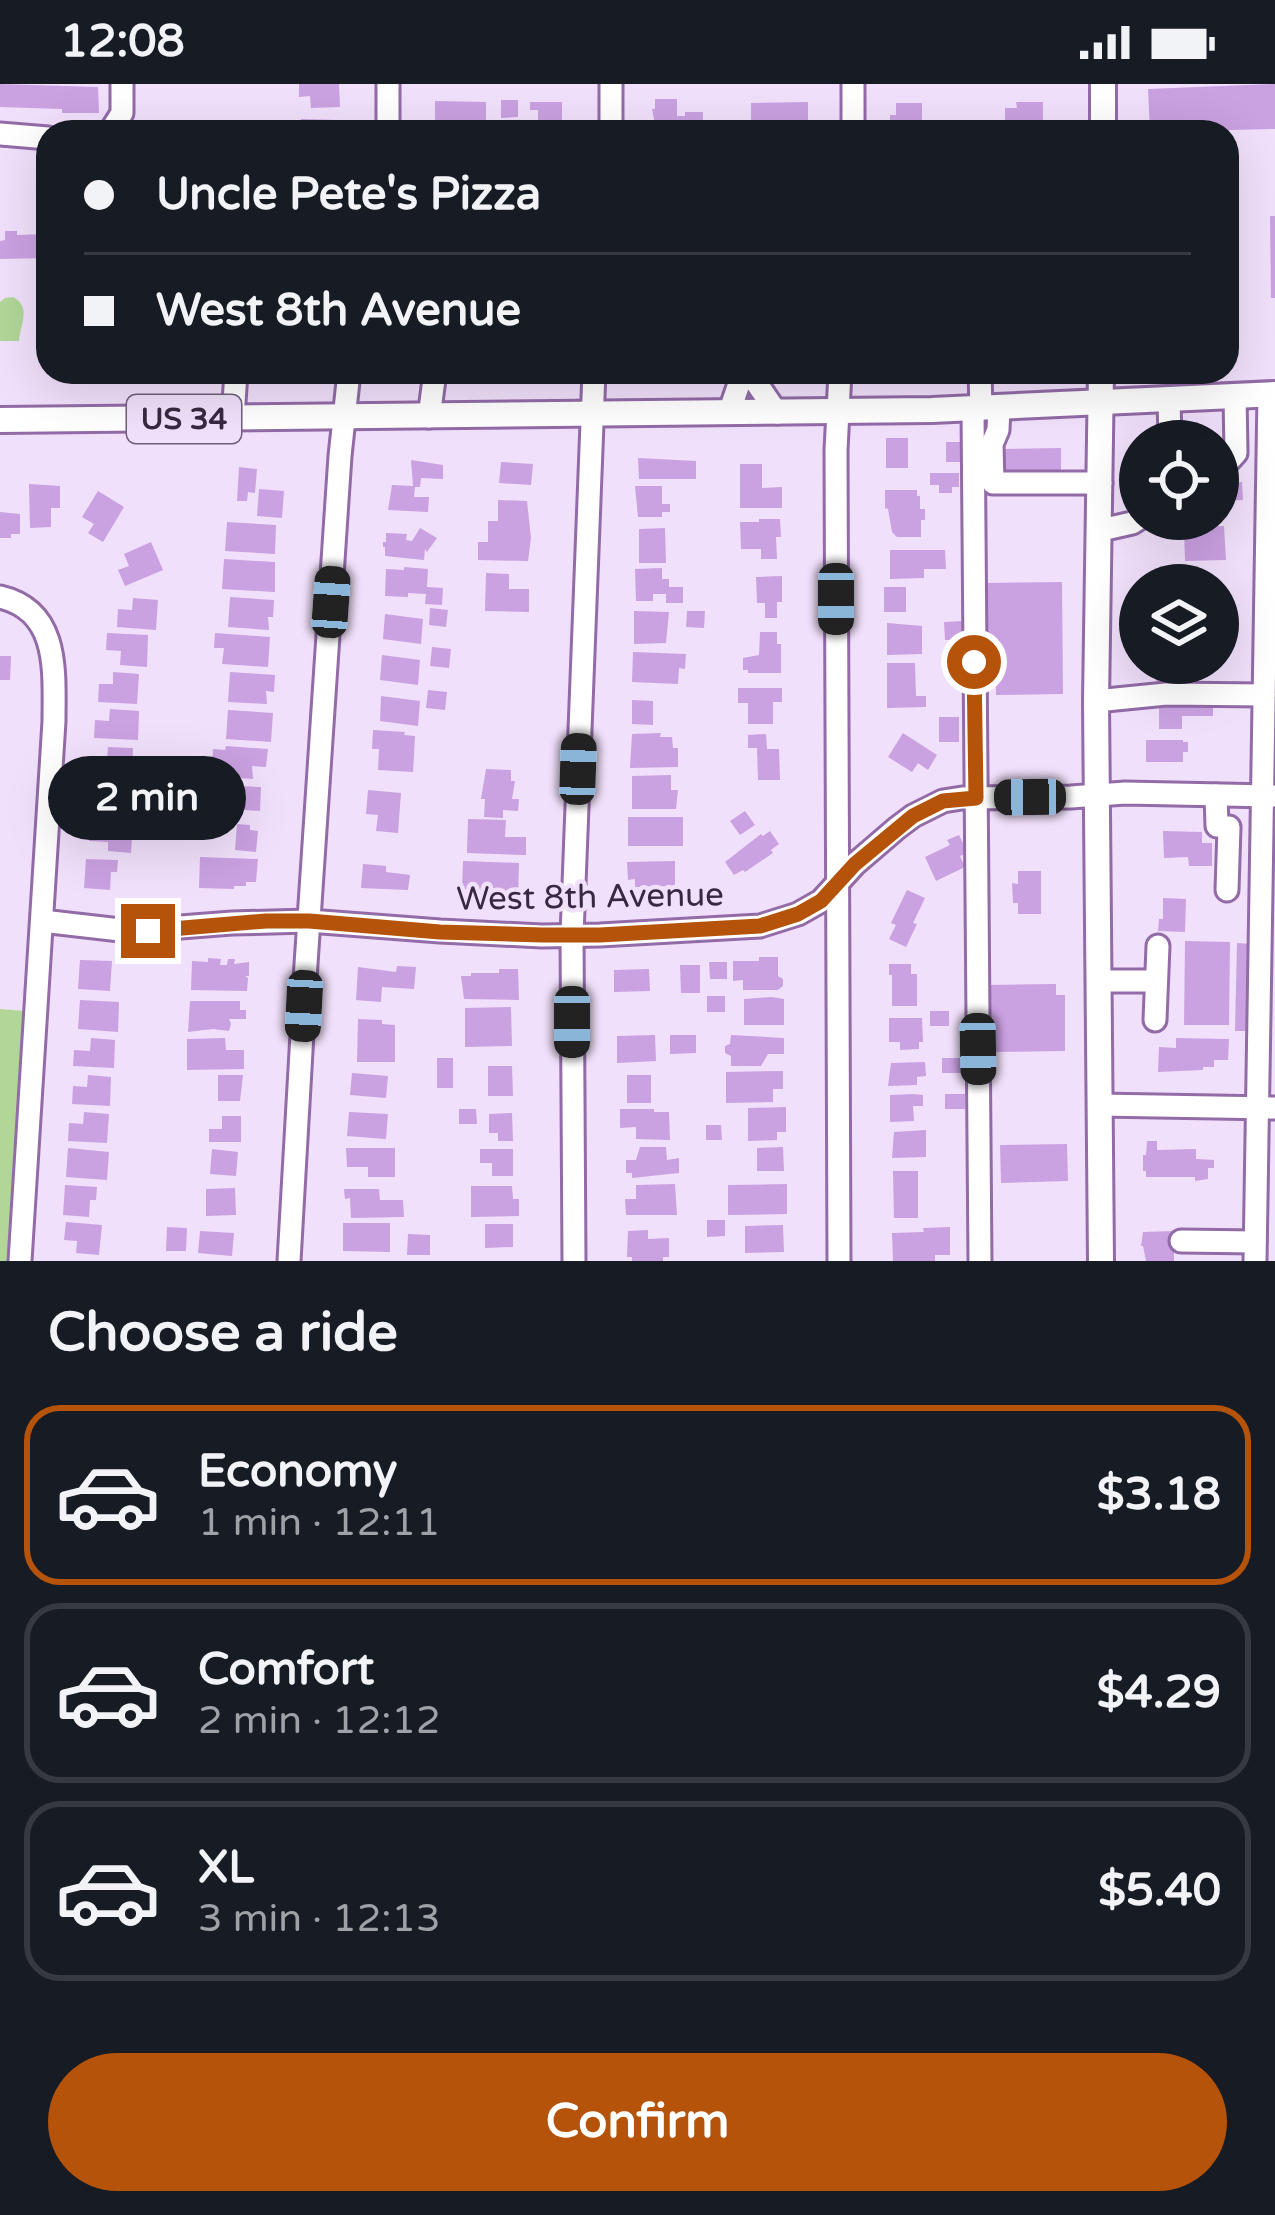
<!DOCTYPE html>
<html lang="en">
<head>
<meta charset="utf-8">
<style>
	:root { --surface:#171b24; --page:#20242c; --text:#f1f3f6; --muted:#9ea1a6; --line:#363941; --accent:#b45309 }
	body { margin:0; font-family:"Varela Round",sans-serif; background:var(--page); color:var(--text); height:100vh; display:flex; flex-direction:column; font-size:45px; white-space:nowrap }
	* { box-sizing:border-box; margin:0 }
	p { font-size:39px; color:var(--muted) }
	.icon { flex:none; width:66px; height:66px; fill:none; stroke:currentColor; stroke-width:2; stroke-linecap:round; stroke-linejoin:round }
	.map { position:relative; height:1177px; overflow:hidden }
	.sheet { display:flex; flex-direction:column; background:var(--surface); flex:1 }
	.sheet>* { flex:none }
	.top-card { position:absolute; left:36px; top:36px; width:1203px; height:264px; border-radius:36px; box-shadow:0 12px 48px #0002; display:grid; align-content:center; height:264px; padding:0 48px; background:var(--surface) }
	.tools { position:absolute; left:1119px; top:336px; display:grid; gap:24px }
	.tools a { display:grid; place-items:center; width:120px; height:120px; border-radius:50%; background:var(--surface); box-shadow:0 12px 48px #0002; font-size:60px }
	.end { position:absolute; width:54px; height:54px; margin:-27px; border:15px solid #b45309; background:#fff; box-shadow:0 0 0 6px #fff }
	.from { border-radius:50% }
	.bubble { position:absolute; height:84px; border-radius:42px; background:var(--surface); box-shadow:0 12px 48px #0002; font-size:39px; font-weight:700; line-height:84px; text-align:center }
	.car { position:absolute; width:36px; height:72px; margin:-36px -18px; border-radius:15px; box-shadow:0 0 9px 3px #0007; background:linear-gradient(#222 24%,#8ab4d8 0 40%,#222 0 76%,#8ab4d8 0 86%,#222 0) }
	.top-card b { display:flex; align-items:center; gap:42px; height:114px; font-size:45px }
	.top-card b+b { border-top:3px solid var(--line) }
	.top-card i { width:30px; height:30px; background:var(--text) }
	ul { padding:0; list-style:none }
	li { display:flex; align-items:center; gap:36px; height:180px; margin:0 24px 18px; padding:0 24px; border:6px solid var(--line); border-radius:36px }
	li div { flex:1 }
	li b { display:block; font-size:45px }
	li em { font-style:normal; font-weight:700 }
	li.active { border-color:var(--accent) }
	li>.icon { width:108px; height:108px; stroke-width:1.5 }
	h2 { padding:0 48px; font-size:54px; line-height:144px }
	.button { display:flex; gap:24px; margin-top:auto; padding:24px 48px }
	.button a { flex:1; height:138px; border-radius:72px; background:var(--accent); color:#fff; font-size:48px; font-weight:700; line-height:138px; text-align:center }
	.status { display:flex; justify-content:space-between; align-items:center; height:84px; padding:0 60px; background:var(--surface); direction:ltr }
	.status svg { height:33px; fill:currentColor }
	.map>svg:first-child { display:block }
</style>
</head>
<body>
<div class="status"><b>12:08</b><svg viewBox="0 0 49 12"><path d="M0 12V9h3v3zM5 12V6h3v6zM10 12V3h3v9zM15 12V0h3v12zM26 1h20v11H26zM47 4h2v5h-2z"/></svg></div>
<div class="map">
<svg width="1275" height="1177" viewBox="0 0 1275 1177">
	<rect width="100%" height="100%" fill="#f1e0fb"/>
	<g fill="#b1d698">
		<path d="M13 213C32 223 20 241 19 257H0V218L5 214Z"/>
		<polygon points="0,925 25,927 11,1177 0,1177"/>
	</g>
	<g fill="#caa1e1">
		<polygon points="0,0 98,3 99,29 62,29 62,25 0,23"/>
		<polygon points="299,0 339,0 340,23 311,24 310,12 299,13"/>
		<polygon points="1275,0 1275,45 1150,48 1148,5"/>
		<polygon points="655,15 677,15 677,32 685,32 685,28 703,28 703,46 685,46 685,37 676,37 676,41 655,41 652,25 655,25"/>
		<polygon points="501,16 518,16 518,33 501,34"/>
		<polygon points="435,17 486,18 486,36 435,37"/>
		<polygon points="530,18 562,18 562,38 538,38 538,26 530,26"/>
		<polygon points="808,18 808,42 751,42 751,19"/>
		<polygon points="1016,18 1043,18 1043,42 1005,43 1005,24 1017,24"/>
		<polygon points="896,19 922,19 922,48 896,48 896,36 890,36 890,31 896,31"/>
		<polygon points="301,35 340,36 340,48 300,48"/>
		<polygon points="1270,132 1275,132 1275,214 1271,214"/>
		<polygon points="5,147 17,147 17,151 48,150 48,174 0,175 0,157 5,156"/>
		<polygon points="40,194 48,194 48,278 42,278"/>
		<rect x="886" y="354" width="22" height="30"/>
		<rect x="946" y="358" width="16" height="20"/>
		<polygon points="1061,364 1061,386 1055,386 1055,390 1018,390 1018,386 1004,386 1003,365"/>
		<polygon points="638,374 696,377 696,395 639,395"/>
		<polygon points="411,376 443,381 443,395 421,394 420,403 415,403 414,413 429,413 428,428 388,426 392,401 413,402"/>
		<polygon points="501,378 533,380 531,401 499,399"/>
		<polygon points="740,380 762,380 762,404 782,403 782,424 740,424"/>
		<polygon points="239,383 257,385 255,409 248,408 247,417 237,417"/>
		<polygon points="930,389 959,389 959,403 952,403 952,409 939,409 939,401 930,401"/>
		<polygon points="1242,398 1243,416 1218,417 1218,399"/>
		<polygon points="29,400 60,402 60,424 51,424 51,443 30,444"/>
		<polygon points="635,402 662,402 662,420 670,420 670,428 662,428 662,433 638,433"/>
		<polygon points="259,405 284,407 282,434 257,432"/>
		<polygon points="885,406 917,406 917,412 920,412 920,425 925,425 925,436 921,436 921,453 897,453 892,448 888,425 885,424"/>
		<polygon points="98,407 124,423 103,458 88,449 94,440 82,433"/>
		<polygon points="498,416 527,417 531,454 528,477 478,476 478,458 488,458 488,437 498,437"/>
		<polygon points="0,428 20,430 20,450 11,450 11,454 0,454"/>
		<polygon points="759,435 780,435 781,453 776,453 777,475 761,475 761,465 741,465 740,438 759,438"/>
		<polygon points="227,438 276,441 275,470 225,467"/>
		<polygon points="1224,442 1226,476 1185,477 1184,444"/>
		<polygon points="420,444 437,454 427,468 425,465 424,476 385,472 385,463 383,463 383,458 386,458 386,449 407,450 406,456 412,457"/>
		<polygon points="665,444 666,479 639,479 639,445"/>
		<polygon points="151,458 163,486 125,502 118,486 129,482 124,470"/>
		<polygon points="890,466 945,466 946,485 924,485 924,494 890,495"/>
		<polygon points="224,475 275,478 275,508 222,505"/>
		<polygon points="404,483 428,485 427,503 443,504 442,521 425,520 426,510 408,509 408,513 385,512 386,485 404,486"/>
		<polygon points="662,484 662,495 669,495 669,503 683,503 683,519 666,519 666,510 653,510 653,517 636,517 635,485"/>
		<polygon points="486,489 509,490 509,505 529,505 529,528 485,527"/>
		<polygon points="782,492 782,518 777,518 777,534 765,534 765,519 757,519 756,493"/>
		<polygon points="1062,498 1063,610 996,611 996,572 983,572 982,499"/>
		<rect x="884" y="503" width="22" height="25"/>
		<polygon points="230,513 274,516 273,533 268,533 269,546 228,543"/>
		<polygon points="133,514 158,516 156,546 117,543 118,525 132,526"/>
		<polygon points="430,524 448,526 446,543 429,541"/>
		<polygon points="634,527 669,528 666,559 634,560"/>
		<polygon points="687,527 705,527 704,544 686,543"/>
		<polygon points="385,530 423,535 421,560 383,555"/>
		<polygon points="1225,534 1235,534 1235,563 1218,563 1218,545 1225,545"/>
		<polygon points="963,537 963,556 945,556 944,538"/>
		<polygon points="887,539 922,542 922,570 887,571"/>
		<polygon points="760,548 777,548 777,560 781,560 781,589 748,589 748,586 743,586 743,574 759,571"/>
		<polygon points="107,549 148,551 147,583 120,581 121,567 106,566"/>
		<polygon points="215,549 270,553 268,583 222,580 224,564 214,564"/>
		<polygon points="432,563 451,565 449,584 430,582"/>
		<polygon points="633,568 686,570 685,585 679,584 678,600 632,598"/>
		<polygon points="382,571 420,576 418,601 380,596"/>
		<polygon points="0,572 11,572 10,596 0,596"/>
		<polygon points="887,579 915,579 916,612 926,612 926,623 887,624"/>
		<polygon points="1191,579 1191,605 1156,602 1157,580"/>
		<polygon points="113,588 139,590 137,620 98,618 99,600 113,600"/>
		<polygon points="230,588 275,591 274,608 266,607 267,620 228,618"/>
		<polygon points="738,604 782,604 782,618 773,618 773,640 748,640 748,619 738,619"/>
		<polygon points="428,606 447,608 445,626 426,624"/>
		<polygon points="381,612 420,617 418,642 380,637"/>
		<polygon points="1213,614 1213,632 1182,632 1182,645 1159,645 1159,615"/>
		<polygon points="632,616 653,617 653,641 632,640"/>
		<polygon points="110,625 139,627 138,656 94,654 95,636 109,637"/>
		<polygon points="228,626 273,629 271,658 226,655"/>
		<rect x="939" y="633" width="20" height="25"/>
		<polygon points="373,646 405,648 404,651 415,652 413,688 378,686 379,665 372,665"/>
		<polygon points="661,649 660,653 672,653 673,664 678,664 678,683 630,684 632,650"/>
		<polygon points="903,649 937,671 928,686 918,679 912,688 888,673"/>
		<polygon points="766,650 767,665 779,665 780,696 758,696 757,664 748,664 748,651"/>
		<polygon points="1146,656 1183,656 1183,658 1188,658 1188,668 1183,668 1183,678 1146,678"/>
		<polygon points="226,662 268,665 266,683 252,682 253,695 224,693 224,680 212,679 213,665 225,666"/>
		<polygon points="108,663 133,664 132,694 92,692 93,674 107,675"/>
		<polygon points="486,685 511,686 511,697 515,697 512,715 519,715 518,727 503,726 503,734 484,733 485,715 481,715"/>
		<polygon points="671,691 671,706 678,706 676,725 632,725 632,692"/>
		<polygon points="105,700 131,702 129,732 90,730 91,712 105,712"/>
		<polygon points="241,702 261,703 260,727 229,725 230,713 240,713"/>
		<polygon points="368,706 401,709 398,749 376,747 378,731 366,730"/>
		<polygon points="185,713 204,714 203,730 184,728"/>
		<polygon points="745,727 755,741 740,751 730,737"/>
		<rect x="628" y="733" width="55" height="29"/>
		<polygon points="90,735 133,738 131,769 108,767 108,758 89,757"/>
		<polygon points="468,735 506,736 505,753 526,753 526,771 467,769"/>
		<polygon points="237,740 250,741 250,746 258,747 256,768 235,766"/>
		<polygon points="770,747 779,760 771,766 773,769 745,788 743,786 734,791 725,778 761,750 763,752"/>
		<polygon points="1163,747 1202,748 1202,759 1212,759 1212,782 1189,782 1188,773 1164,774"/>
		<polygon points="959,751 968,769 960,772 965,783 936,797 925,773 950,761 947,756"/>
		<polygon points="200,773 258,775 256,798 246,798 246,802 234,802 234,805 199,804"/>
		<polygon points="86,775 118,776 117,788 111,788 110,806 84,804"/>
		<polygon points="463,777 519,779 518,813 477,812 477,808 462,807"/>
		<polygon points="675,777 675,802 635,803 635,795 628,796 627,778"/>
		<polygon points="363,780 386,782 386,788 410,791 408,806 361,804"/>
		<polygon points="1018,787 1041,787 1041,830 1018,830 1018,819 1013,819 1012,799 1018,800"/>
		<polygon points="907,806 925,814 913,839 917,840 906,863 889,855 896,841 891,839"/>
		<polygon points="1163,814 1186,815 1185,848 1158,847 1159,835 1163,835"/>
		<polygon points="1185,857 1230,858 1229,941 1184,941"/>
		<polygon points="1237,859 1252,860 1250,947 1235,947"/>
		<polygon points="759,873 778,873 778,892 783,895 783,902 778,906 743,906 743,896 733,897 733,877 759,877"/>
		<polygon points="208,874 221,875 220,881 227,881 228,875 235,875 234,880 249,878 249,892 245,892 248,894 247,907 191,906 192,877 208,878"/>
		<polygon points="80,876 112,877 110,907 78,905"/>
		<polygon points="709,878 727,878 727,895 710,895"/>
		<polygon points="889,880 911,880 911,890 917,890 917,922 892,922 892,891 889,891"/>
		<polygon points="680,881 700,881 700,909 681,909"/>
		<polygon points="397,882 416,883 414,905 382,903 381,918 356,916 358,883 396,888"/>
		<polygon points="499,885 518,885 519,916 464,915 461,892 471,892 471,889 499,889"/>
		<polygon points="649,885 650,907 614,908 614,886"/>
		<polygon points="1056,900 1056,911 1065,911 1065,967 995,968 994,950 988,949 988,901"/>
		<rect x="707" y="912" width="18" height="16"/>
		<polygon points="771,913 784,915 784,941 744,941 744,915"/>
		<polygon points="80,916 119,918 118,948 78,945"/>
		<polygon points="190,917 240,917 240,926 246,926 246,935 229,935 231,940 229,947 213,945 188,948"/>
		<polygon points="511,923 512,962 465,963 465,924"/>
		<rect x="930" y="927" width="19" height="15"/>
		<polygon points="889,934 922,934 923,958 919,958 919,965 900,966 900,958 889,958"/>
		<polygon points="358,935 382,936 382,940 395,941 395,978 357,978"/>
		<polygon points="655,951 656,977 617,979 617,952"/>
		<polygon points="670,951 696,951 696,969 670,970"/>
		<polygon points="731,951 784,954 784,970 768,970 761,982 731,982 731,972 725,969 725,962 730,960"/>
		<polygon points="91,954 115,956 114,984 73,982 74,966 90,967"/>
		<polygon points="225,954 226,966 244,966 244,985 187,986 187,955"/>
		<polygon points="1176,954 1229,955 1228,976 1214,976 1214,983 1203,983 1203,986 1158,988 1159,963 1176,964"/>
		<rect x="437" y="974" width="16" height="30"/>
		<rect x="942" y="974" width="20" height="15"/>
		<polygon points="925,978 926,992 917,993 917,1001 888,1002 891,979"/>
		<polygon points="488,982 512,982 513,1012 488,1012"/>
		<polygon points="783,987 783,1005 773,1005 773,1018 726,1019 726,988"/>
		<polygon points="352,989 388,992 386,1014 350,1011"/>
		<polygon points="88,991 111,993 110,1022 72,1020 73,1002 87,1003"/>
		<polygon points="218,991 243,991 240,1017 218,1017"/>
		<rect x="627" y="991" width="24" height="28"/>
		<polygon points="913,1010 923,1011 923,1022 913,1022 914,1037 890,1038 890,1011"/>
		<rect x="945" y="1010" width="20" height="15"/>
		<polygon points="786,1023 786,1048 777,1048 777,1056 748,1057 748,1024"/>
		<polygon points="459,1025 476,1025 477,1040 459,1040"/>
		<polygon points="620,1025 654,1025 654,1028 669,1028 670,1056 636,1055 636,1043 620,1044"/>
		<polygon points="84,1028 109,1030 107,1059 68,1057 69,1039 83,1040"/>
		<polygon points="349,1028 388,1030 386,1055 347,1052"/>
		<polygon points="512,1029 513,1057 498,1057 498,1049 489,1049 489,1030"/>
		<polygon points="222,1032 241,1032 241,1058 209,1058 209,1045 222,1045"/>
		<polygon points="706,1041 721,1041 722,1056 706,1056"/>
		<polygon points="926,1046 926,1073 892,1074 894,1048"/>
		<polygon points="1147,1057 1157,1057 1157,1066 1196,1065 1196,1075 1214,1076 1214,1084 1208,1084 1208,1095 1195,1097 1195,1093 1146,1093 1146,1087 1143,1087 1143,1071 1146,1071"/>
		<polygon points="1067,1060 1068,1097 1001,1099 1000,1061"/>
		<polygon points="640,1063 666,1063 667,1076 679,1074 679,1089 632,1094 632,1089 626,1089 626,1076 636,1076"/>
		<polygon points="783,1063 784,1087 757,1087 757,1064"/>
		<polygon points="68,1064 109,1068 107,1096 66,1093"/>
		<polygon points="346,1064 395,1064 395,1093 368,1093 368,1083 347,1083"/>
		<polygon points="212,1065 238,1068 236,1092 210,1090"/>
		<polygon points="480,1065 513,1065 513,1092 492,1092 492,1079 480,1079"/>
		<polygon points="893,1087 918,1087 918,1134 894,1134"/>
		<polygon points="675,1100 677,1131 626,1131 625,1115 636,1115 636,1101"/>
		<polygon points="787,1100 787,1130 728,1131 728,1101"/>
		<polygon points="65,1101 97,1103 96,1116 90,1116 89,1133 63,1131"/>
		<polygon points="471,1102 512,1102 513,1115 519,1115 519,1132 471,1133"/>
		<polygon points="235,1104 236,1131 206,1132 206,1105"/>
		<polygon points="344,1105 379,1105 380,1116 403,1116 404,1133 351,1134 350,1114 345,1115"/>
		<polygon points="707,1136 725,1136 725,1152 707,1153"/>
		<polygon points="66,1138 102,1141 99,1171 76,1169 77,1157 64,1156"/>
		<polygon points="343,1139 390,1139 390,1168 343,1167"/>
		<polygon points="485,1140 513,1140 513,1163 485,1164"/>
		<polygon points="783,1141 784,1168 745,1169 745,1142"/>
		<polygon points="167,1143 187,1144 186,1167 166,1167"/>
		<polygon points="950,1143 950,1171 935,1171 935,1177 893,1177 892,1149 924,1148 923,1144"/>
		<polygon points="648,1146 648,1155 669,1154 669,1173 663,1173 663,1177 632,1177 632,1173 627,1173 628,1147"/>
		<polygon points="200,1147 234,1149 232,1172 198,1169"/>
		<polygon points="1174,1147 1174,1177 1146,1177 1143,1162 1141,1162 1143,1148"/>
		<polygon points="408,1150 430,1151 430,1171 407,1171"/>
	</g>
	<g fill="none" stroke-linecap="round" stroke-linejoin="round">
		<g stroke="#926ba7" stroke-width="27">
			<g id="minor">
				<polyline points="388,0 388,48"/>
				<polyline points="611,0 611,48"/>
				<polyline points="853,0 853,48"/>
				<polyline points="110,48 122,29 122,0"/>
				<polyline points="0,50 48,54"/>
				<polyline points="749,288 777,329"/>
				<polyline points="980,288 981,325"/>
				<polyline points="1169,315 1170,357"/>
				<polyline points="999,324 998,346 992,360 993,399 1101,399"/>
				<polyline points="973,325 980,1177"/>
				<polyline points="729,329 743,288"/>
				<polyline points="429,333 435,288"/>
				<polyline points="233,334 236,288"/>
				<polyline points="1218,380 1227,379 1236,369 1235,312"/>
				<polyline points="1101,446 1132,439 1140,434"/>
				<path d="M0 513C60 527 54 588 54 637L20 1177"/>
				<polyline points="1096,617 1166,610 1264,611"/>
				<polyline points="1216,711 1217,742 1229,743 1227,806"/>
				<polyline points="42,837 129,847 232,839 309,837 440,847 542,852 600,851 760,842 798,830 821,817 855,780 897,744 913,732 943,717 962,714 1071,713 1125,709 1275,712"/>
				<polyline points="1098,897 1156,897"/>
				<polyline points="1155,936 1158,862"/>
				<polyline points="1099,1021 1275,1024"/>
				<polyline points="1181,1157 1255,1158"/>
				<polyline points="289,1177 306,880 340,372 349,288"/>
				<polyline points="574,1177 572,851 594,288"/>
				<polyline points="839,1177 836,366 840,288"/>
				<polyline points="1255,1177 1269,310"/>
			</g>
		</g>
		<g stroke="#926ba7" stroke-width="30">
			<g id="major">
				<polyline points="1103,0 1103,48"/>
				<polyline points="0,336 932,326 1275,310"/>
				<polyline points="1101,1177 1096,617 1101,288"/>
			</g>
		</g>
		<use href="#minor" stroke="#fff" stroke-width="21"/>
		<use href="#major" stroke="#fff" stroke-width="24"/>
	</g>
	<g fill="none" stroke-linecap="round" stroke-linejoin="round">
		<polyline stroke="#b45309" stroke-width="15" points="148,847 266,837 309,837 440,848 542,851 600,851 760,842 798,830 821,817 855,780 913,732 943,717 976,714 974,578"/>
	</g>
	<g text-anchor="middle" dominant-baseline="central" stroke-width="9" stroke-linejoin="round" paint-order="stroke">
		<rect fill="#f1e0fb" stroke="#705f79" stroke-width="3" x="127" y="311" width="114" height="48" rx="9"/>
		<g font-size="30" font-weight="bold" fill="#382841">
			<text x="184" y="335">US 34</text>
		</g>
		<g font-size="33" fill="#382841" stroke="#f1e0fb">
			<text transform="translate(590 813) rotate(-1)">West 8th Avenue</text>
		</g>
	</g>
</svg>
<div class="tools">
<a><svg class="icon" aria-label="locate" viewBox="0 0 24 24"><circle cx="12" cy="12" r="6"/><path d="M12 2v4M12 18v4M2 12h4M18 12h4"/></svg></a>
<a><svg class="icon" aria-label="layers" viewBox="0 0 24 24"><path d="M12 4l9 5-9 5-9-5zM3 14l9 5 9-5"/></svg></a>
</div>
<i class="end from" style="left:974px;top:578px"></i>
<i class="end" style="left:148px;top:847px"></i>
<div class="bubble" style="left:48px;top:672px;width:198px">2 min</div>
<i class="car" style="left:836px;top:515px;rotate:180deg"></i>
<i class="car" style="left:331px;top:518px;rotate:4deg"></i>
<i class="car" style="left:578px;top:685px;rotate:2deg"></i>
<i class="car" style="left:1030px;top:713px;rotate:269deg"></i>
<i class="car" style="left:304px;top:922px;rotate:183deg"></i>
<i class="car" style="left:572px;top:938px;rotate:180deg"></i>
<i class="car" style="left:978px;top:965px;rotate:179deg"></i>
<div class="top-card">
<b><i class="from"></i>Uncle Pete's Pizza</b>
<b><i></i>West 8th Avenue</b>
</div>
</div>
<section class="sheet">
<h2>Choose a ride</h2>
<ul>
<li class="active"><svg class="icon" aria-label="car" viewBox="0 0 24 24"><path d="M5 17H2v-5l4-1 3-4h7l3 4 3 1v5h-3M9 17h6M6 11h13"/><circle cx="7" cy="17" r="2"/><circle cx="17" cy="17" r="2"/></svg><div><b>Economy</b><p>1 min · 12:11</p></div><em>$3.18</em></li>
<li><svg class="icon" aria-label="car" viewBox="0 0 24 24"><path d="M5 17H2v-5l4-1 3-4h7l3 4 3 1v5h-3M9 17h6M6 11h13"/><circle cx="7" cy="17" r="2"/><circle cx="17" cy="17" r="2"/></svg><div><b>Comfort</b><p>2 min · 12:12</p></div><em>$4.29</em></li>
<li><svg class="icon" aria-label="car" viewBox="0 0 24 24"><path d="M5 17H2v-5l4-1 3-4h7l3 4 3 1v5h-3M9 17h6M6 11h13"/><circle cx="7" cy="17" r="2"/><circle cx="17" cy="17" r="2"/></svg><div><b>XL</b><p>3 min · 12:13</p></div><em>$5.40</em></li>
</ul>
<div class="button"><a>Confirm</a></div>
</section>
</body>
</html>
